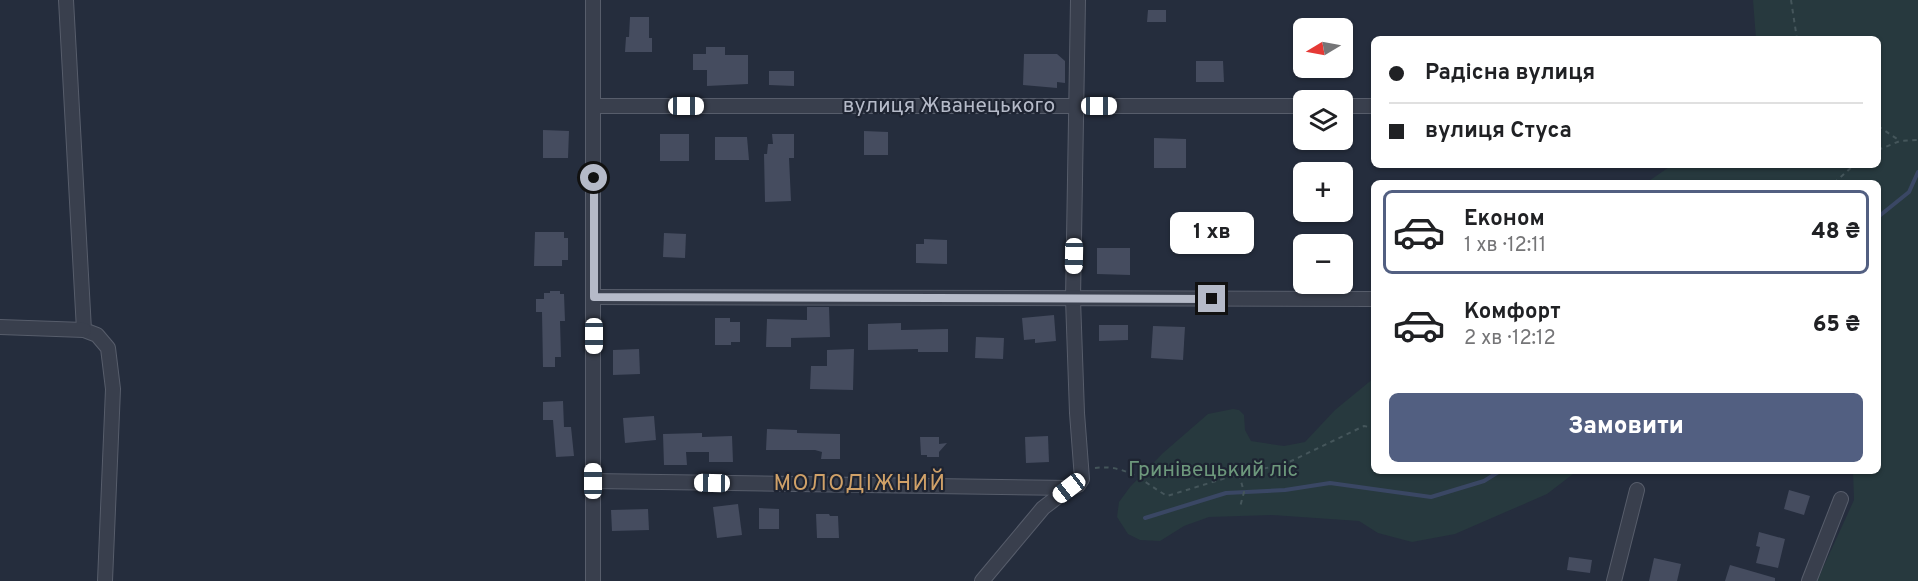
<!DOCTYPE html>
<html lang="uk">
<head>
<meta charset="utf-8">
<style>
	:root { --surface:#fff; --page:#f2f2f2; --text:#202124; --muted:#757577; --line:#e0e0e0; --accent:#525f81 }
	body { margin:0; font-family:Overpass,sans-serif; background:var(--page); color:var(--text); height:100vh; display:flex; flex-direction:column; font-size:22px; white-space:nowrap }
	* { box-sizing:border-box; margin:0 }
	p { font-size:20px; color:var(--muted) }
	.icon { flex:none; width:33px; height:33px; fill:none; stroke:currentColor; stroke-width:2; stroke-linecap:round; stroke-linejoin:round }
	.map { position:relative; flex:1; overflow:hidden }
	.drawer { position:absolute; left:1371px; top:180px; width:510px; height:294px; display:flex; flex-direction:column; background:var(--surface); border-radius:9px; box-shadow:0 2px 4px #0004 }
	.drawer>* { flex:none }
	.top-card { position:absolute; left:1371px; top:36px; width:510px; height:132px; border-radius:9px; box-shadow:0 2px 4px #0004; display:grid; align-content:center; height:132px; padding:0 18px; background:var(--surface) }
	.needle { width:39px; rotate:260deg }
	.tools { position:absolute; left:1293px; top:18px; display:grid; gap:12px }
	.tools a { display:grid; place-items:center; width:60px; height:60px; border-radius:9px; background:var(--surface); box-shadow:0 2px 4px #0004; font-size:30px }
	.end { position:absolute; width:27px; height:27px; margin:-14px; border:8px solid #b5bac8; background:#111; box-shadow:0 0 0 3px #111 }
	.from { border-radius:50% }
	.bubble { position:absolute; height:42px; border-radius:9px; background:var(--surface); box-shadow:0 2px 4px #0004; font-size:20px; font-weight:800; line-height:42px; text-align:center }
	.car { position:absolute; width:18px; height:36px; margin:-18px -9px; border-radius:8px; box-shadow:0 0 4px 2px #0007; background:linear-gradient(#fff 24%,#345 0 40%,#fff 0 76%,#345 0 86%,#fff 0) }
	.top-card b { display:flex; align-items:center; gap:21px; height:57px; font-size:22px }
	.top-card b+b { border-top:2px solid var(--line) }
	.top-card i { width:15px; height:15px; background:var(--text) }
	ul { padding:10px 0 0; list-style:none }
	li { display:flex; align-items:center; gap:18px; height:84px; margin:0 12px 9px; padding:0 6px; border:3px solid transparent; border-radius:9px }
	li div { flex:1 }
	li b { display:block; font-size:22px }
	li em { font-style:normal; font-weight:800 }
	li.selected { border-color:var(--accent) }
	li>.icon { width:54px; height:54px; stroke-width:1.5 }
	.cta { display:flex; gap:12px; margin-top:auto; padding:12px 18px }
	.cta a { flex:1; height:69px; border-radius:9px; background:var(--accent); color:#fff; font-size:24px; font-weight:800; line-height:69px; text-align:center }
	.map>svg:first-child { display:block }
</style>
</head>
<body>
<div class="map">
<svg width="1918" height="581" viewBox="0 0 1918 581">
	<rect width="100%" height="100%" fill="#252d3d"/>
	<g fill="#27393e">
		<polygon points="1753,0 1918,0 1918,581 1817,581 1854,500 1853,471 1878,471 1878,183 1646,183 1672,165 1878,165 1878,39 1756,39"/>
		<polygon points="1374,378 1374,471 1577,471 1547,494 1455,534 1412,542 1378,533 1359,521 1272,515 1209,517 1184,526 1160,541 1140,540 1128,534 1117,517 1119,502 1130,487 1163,453 1208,414 1233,409 1239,410 1244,415 1245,430 1251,441 1284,446 1305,442 1335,410"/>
	</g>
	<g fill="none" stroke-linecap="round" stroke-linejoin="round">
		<g stroke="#3a4764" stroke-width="4">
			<polyline points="1878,217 1909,192 1918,172"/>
			<polyline points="1145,518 1226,493 1285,490 1330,483 1431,497 1484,481 1500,471"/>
		</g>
	</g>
	<g fill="#454c5f">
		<polygon points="1148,10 1166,10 1166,22 1147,22"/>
		<polygon points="630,17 649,17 649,38 652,38 652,52 625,52 626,37 629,37"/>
		<polygon points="706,47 725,47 725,55 748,55 748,84 707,86 707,70 693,70 693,54 706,54"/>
		<polygon points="1024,54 1057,54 1065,61 1065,83 1057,82 1057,88 1023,85"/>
		<polygon points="1196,61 1223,61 1224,82 1196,82"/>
		<polygon points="769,71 794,71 794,86 769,85"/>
		<polygon points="543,130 569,131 568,158 543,158"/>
		<polygon points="864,131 888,132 888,155 864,155"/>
		<rect x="660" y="134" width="29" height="27"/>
		<polygon points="772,134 794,134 794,158 789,158 791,201 765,202 764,154 767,154 768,144 773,144"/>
		<polygon points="715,137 747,137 749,160 715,160"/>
		<polygon points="1154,138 1186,139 1186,168 1154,168"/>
		<polygon points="535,232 564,232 564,238 568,238 568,260 562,260 562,266 534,266"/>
		<polygon points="664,233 686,234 685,258 663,257"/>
		<polygon points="924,239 947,240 947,264 916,263 916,244 924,244"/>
		<polygon points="1097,248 1130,248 1130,275 1097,274"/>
		<polygon points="550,291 560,291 560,294 564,294 565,321 560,321 561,357 555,357 555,367 543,367 542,312 536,312 536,299 544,299 544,293 550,293"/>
		<polygon points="807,307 829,307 830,337 791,338 791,347 766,347 767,319 807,320"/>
		<polygon points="1054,315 1056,341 1035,343 1035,339 1024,340 1022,318"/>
		<polygon points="715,318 730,318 730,322 740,322 740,342 731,342 731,345 715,345"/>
		<polygon points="901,323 901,330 948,329 948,352 918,352 918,349 868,350 868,324"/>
		<polygon points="1099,325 1128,325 1128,340 1099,341"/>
		<polygon points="1153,326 1185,327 1183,360 1151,358"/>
		<polygon points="976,337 1004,338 1003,359 975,358"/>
		<polygon points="639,349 640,374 613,375 613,350"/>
		<polygon points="854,349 853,390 810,389 811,366 827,366 827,350"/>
		<polygon points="563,401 564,427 571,427 574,456 556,457 553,420 543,420 543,402"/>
		<polygon points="654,416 656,440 625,443 623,418"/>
		<polygon points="767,429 797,430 797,433 840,434 840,459 821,459 822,452 815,450 766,450"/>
		<polygon points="702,433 702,437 732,436 733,462 709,462 709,452 686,452 687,465 664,465 663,434"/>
		<polygon points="1048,436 1049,462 1026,463 1025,437"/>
		<polygon points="920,437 939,437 939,444 947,443 939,452 939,457 927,457 927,455 921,455"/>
		<polygon points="1789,490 1810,496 1804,515 1784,509"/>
		<polygon points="738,504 742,535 717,538 713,507"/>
		<polygon points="759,508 779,509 779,529 759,529"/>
		<polygon points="648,509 649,530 612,531 611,510"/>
		<polygon points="816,514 829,514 830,516 838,516 839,538 817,538"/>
		<polygon points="1759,532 1785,539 1778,568 1756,563 1760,547 1756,546"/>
		<polygon points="1569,557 1592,560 1590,573 1567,570"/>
		<polygon points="1654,558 1681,564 1677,581 1649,581"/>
		<polygon points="1730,565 1775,578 1775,581 1725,581"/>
	</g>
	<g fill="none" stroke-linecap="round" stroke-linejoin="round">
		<g stroke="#575d6b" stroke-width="16">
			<g id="street">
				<polyline points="66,0 84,330 97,335 108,348 113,389 105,581"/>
				<polyline points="594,106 1304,106"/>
				<polyline points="1342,106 1374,106"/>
				<polyline points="594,297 1374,299"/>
				<polyline points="0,327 84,330"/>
				<polyline points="593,481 1069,488 1078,485 1082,479 1077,413 1073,299 1078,0"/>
				<polyline points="593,581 593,0"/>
				<polyline points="982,581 1043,508 1069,488"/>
				<polyline points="1614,581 1637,490"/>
				<polyline points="1809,581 1841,499"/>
			</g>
		</g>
		<g stroke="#45565b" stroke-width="2" stroke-dasharray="4.5 4.5" stroke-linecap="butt">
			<polyline points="1791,0 1797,39"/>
			<polyline points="1878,126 1900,141"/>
			<polyline points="1878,150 1900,141 1918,140"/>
			<polyline points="1834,183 1854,165"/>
			<path d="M1095 468C1126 464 1142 481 1167 496L1239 474 1285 464 1364 426 1374 428"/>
			<polyline points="1239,474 1244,492 1240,507"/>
		</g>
		<use href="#street" stroke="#393f4d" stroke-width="14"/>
	</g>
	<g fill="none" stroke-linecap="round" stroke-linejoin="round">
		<polyline stroke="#b5bac8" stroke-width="8" points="594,178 594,297 1212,299"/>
	</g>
	<g text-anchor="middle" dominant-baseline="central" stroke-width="4.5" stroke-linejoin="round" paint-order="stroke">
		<g font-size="21" fill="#b5bac8" stroke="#1e2432">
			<text x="949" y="106">вулиця Жванецького</text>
		</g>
		<g font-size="21" fill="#6d987c" stroke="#1e2432">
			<text x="1213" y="470">Гринівецький ліс</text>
		</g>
		<g font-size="22" letter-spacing="1.5" fill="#d0a168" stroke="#1e2432">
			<text x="860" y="484">МОЛОДІЖНИЙ</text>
		</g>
	</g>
</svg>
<div class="tools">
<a><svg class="needle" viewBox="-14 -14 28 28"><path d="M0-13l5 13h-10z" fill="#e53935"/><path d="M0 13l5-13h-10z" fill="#757577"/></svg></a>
<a><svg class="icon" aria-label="layers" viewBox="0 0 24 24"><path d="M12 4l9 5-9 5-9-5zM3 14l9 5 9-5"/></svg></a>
<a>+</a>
<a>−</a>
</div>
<i class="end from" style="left:594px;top:178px"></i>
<i class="end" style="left:1212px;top:299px"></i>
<div class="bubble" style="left:1170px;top:212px;width:84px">1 хв</div>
<i class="car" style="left:686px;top:106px;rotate:90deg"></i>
<i class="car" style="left:1099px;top:106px;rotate:90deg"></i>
<i class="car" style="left:1074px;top:256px;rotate:181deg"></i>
<i class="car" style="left:594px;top:336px;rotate:180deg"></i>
<i class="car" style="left:593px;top:481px;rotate:0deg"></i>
<i class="car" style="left:712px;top:483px;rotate:271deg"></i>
<i class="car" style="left:1069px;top:488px;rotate:232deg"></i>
<div class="top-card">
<b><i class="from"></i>Радісна вулиця</b>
<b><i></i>вулиця Стуса</b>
</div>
<section class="drawer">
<ul>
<li class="selected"><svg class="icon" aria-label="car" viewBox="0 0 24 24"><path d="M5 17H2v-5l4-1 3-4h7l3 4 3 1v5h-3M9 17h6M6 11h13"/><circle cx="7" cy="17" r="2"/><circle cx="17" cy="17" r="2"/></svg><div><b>Економ</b><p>1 хв · 12:11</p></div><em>48 ₴</em></li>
<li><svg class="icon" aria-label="car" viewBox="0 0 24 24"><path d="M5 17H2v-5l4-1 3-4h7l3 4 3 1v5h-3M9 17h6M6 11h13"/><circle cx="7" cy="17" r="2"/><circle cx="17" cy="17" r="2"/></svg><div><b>Комфорт</b><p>2 хв · 12:12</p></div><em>65 ₴</em></li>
</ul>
<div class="cta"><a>Замовити</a></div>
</section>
</div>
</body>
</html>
